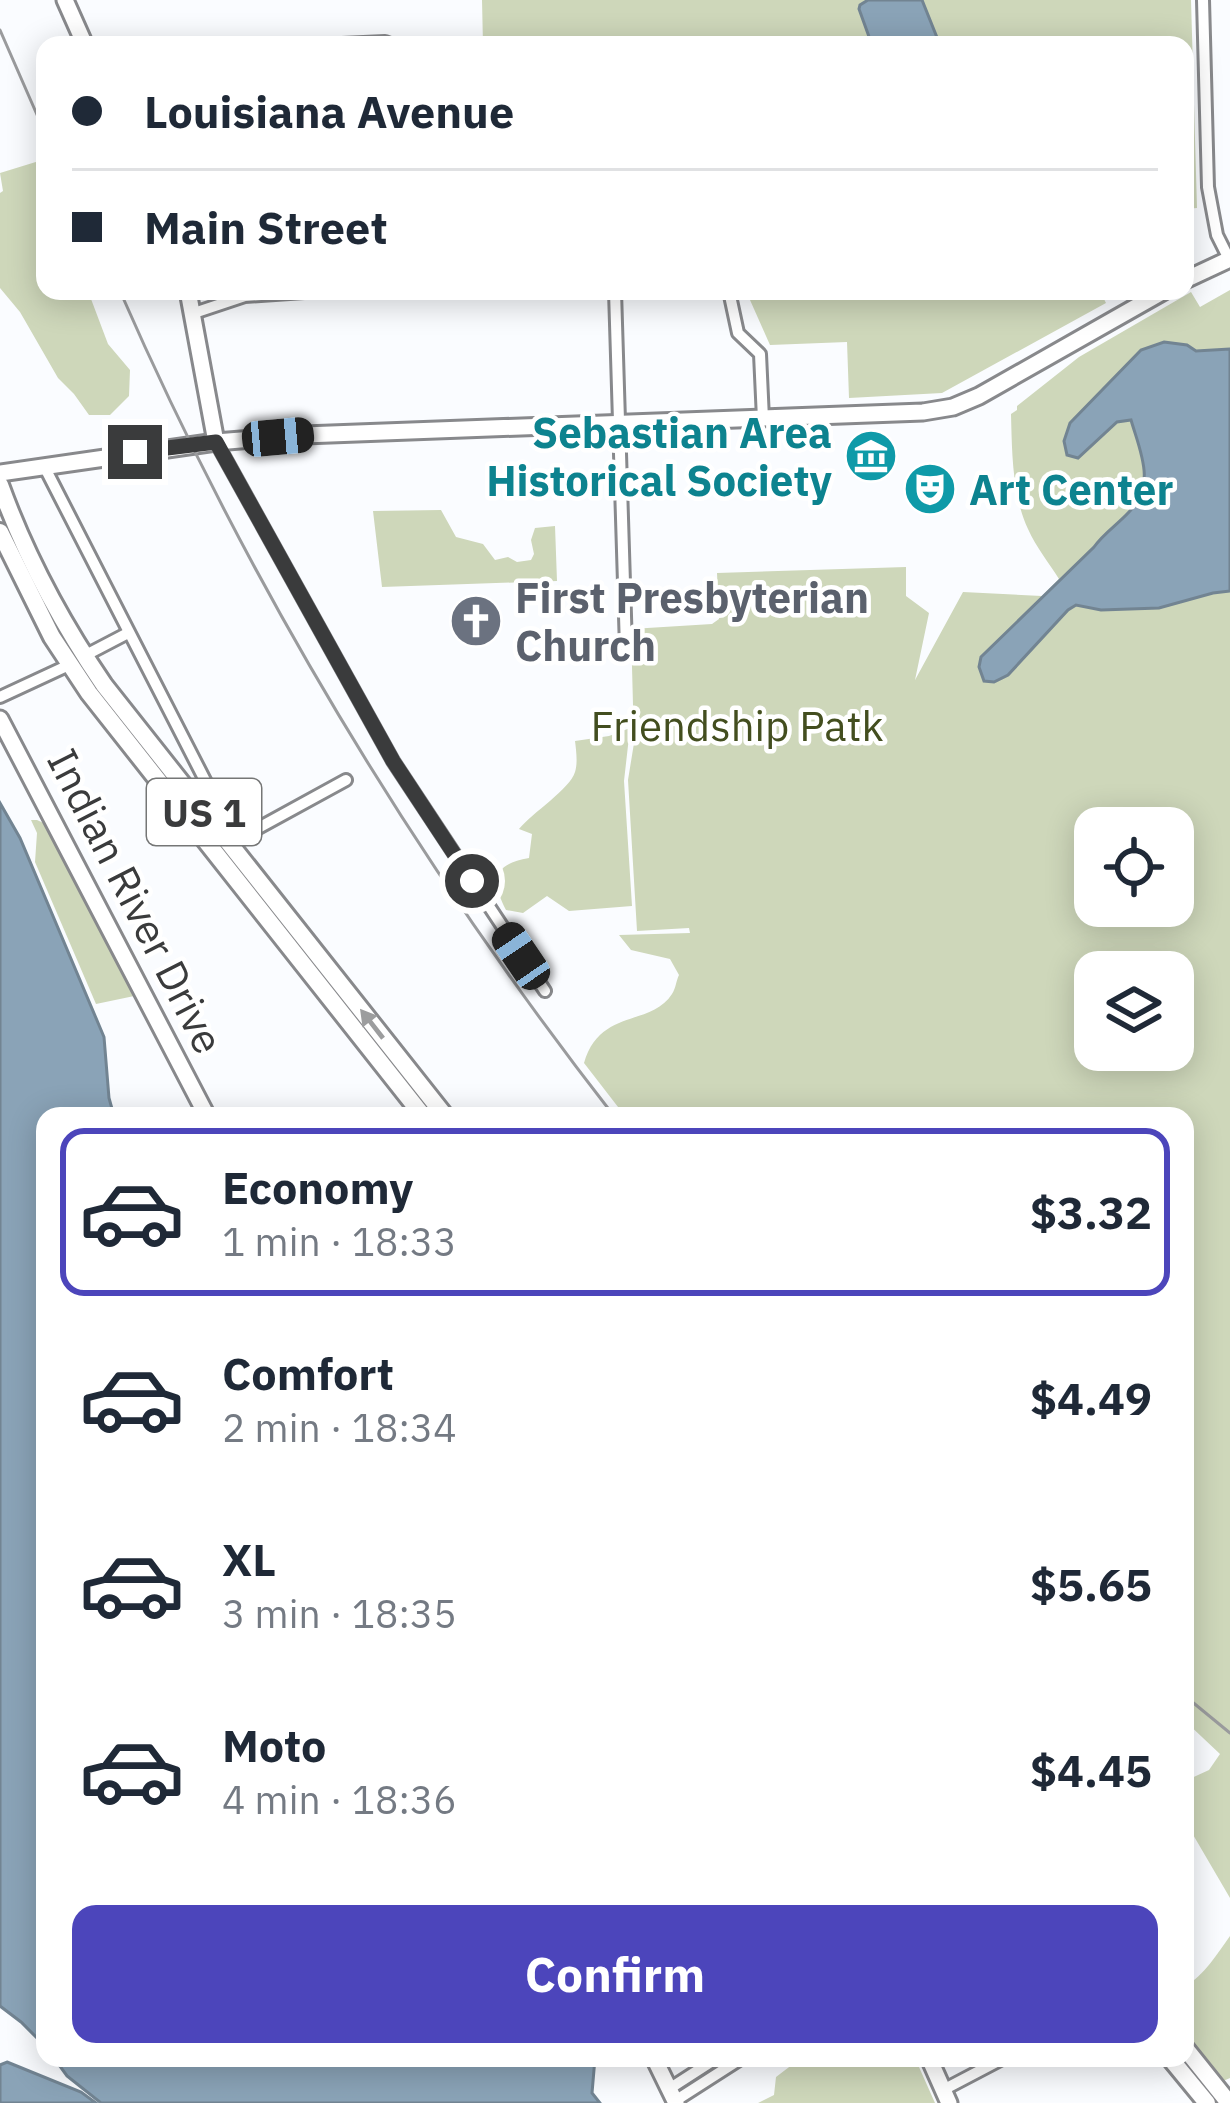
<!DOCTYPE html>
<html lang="en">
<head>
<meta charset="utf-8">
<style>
	:root { --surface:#fff; --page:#f6f6f7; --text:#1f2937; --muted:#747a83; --line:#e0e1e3; --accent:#4c45bb }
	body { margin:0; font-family:"IBM Plex Sans",sans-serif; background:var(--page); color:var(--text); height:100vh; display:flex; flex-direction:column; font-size:45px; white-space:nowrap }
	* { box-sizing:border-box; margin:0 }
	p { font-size:39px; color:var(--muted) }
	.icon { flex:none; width:66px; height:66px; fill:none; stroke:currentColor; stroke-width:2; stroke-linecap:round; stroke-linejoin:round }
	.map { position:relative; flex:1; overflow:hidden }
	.sheet { position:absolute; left:36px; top:1107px; width:1158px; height:960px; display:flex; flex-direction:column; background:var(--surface); border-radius:24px; box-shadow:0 6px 30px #0003 }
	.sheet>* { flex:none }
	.hud { position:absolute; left:36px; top:36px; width:1158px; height:264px; border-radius:24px; box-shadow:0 6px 30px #0003; display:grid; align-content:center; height:264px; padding:0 36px; background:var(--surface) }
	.buttons { position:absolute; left:1074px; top:807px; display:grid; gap:24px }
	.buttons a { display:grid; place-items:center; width:120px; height:120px; border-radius:24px; background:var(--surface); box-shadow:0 6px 30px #0003; font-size:60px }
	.end { position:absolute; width:54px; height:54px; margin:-27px; border:15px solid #3a3b3c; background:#fff; box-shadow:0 0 0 6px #fff }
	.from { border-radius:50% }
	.car { position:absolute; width:36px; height:72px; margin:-36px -18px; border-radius:15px; box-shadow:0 0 9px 3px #0007; background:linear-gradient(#222 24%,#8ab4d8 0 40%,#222 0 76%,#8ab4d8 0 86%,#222 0) }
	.hud b { display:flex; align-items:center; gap:42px; height:114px; font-size:45px }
	.hud b+b { border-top:3px solid var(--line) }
	.hud i { width:30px; height:30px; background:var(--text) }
	ul { padding:21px 0 0; list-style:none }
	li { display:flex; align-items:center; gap:36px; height:168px; margin:0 24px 18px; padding:0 12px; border:6px solid transparent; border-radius:24px }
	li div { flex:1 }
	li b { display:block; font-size:45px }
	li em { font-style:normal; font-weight:800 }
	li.current { border-color:var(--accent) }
	li>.icon { width:108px; height:108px; stroke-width:1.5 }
	.primary-button { display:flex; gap:24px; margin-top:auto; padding:24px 36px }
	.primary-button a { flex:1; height:138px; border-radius:24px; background:var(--accent); color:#fff; font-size:48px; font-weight:800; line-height:138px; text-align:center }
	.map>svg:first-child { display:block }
</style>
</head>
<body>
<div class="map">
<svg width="1230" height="2103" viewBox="0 0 1230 2103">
	<rect width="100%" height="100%" fill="#fafcff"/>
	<g fill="#ced7ba" fill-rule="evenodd">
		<polygon points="482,0 1191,0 1197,208 1185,209 1185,45 483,45"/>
		<polygon points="39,161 45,178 45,291 88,291 108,344 130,370 129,396 110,415 89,415 74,394 58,378 20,312 0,288 0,193 3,191 0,173"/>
		<path d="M1230 290V1898L1185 1821V1781L1209 1770 1220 1754 1185 1721V1116H625L584 1063C600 1008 651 1027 672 994 676 988 676 981 679 975L670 959 631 950 619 935 690 933 689 928 637 931 628 780 634 743 631 629 712 624 719 619 717 573 906 567V596L929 613 915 680 963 592 1042 596 1059 579C1049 563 1036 547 1028 529 1012 495 1012 451 1011 414L1017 410V406L1079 357 1191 292 1200 307ZM1095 828H1173V906H1095ZM1095 972H1173V1050H1095Z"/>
		<polygon points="746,291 1100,291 1106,303 942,393 849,398 847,342 770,345"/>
		<polygon points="441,510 456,537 483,544 495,560 508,557 517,562 531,560 534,554 531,540 535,528 555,526 557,581 382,587 373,511"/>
		<path d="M630 728 624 781 632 906 569 911 547 896 523 913 506 910C490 879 494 864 529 858L532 834 519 829C532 813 570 789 575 772 578 763 576 749 575 741L609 736Z"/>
		<polygon points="31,820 37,820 48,825 139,995 96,1004 35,862 37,833"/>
		<path d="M1230 1936V2078L1221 2082 1185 2035V1986C1204 1976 1217 1954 1230 1936Z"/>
		<polygon points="801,2058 915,2058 935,2103 758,2103 774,2095 776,2077"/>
	</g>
	<g fill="#8aa3b7" stroke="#728492" stroke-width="3">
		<polygon points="868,0 922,0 940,45 872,45 859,9 860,5"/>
		<path d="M1164 342 1187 345 1196 351 1230 349V591L1213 593 1159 608 1101 610 1076 605 1068 610 1008 675 994 682 984 681 979 667 981 657 1094 547C1104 533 1117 525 1129 512 1156 483 1141 454 1131 420L1117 422 1078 458 1067 455 1064 441 1070 423 1141 350Z"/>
		<polygon points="0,803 20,838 104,1037 109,1098 114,1116 45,1116 45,2046 21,2022 0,2006"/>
		<polygon points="54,2058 595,2058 592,2093 600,2103 101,2103 67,2076"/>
		<polygon points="7,2062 81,2092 96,2103 0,2103 0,2065"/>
	</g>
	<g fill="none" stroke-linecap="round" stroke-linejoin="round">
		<g stroke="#88898c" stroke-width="16">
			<g id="street">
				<polyline points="1203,0 1208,187 1217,235 1229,259"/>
				<polyline points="320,45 385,42 393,45"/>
				<polyline points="615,291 626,648"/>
				<polyline points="729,291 738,333 760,354 763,419"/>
				<polyline points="194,313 245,296 319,291"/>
				<polyline points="216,442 393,761 545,991"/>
				<polyline points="44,466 212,794"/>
				<polyline points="84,656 128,633"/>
				<polyline points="0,697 69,665"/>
				<polyline points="229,844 346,780"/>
				<polyline points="669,2089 717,2058"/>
				<polyline points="943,2090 1004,2058"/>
				<polyline points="675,2101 742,2058"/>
			</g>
		</g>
		<g stroke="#88898c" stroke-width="21">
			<g id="secondary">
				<polyline points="65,0 85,45"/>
				<polyline points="1185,280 1230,259"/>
				<polyline points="188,291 216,442"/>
				<polyline points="0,473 216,442 304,435 923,412 953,407 979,396 1164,291"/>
				<polyline points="0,719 207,1116"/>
				<polyline points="654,2058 676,2103"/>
				<polyline points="929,2058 949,2103"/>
			</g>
		</g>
		<g stroke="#88898c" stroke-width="22">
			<g id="primary">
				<path d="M0 485C26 557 61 622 104 685L445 1116"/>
				<polyline points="0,532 52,637 89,693 423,1116"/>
				<polyline points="1185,2048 1229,2103"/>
				<polyline points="1170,2058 1207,2103"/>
			</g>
		</g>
		<use href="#street" stroke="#fff" stroke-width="10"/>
		<use href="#secondary" stroke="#fff" stroke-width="15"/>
		<use href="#primary" stroke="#fff" stroke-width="16"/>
		<g stroke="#9a9b9d" stroke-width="3">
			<polyline points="0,30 45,133"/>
			<path d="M120 291C249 586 416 862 614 1116"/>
			<polyline points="1185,1696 1230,1733"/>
		</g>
	</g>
	<defs><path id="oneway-solid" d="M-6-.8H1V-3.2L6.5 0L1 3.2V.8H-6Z" transform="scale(3)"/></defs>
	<use fill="#9c9d9e" href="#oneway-solid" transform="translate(372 1024) rotate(-128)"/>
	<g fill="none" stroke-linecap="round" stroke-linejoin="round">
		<polyline stroke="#3a3b3c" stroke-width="15" points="135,452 216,442 393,761 472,881"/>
	</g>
	<defs>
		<g id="museum-disc" transform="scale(2.7)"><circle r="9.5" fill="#0f9aa8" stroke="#fff"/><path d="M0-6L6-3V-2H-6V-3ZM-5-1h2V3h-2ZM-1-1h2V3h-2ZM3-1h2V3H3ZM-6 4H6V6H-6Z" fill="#fff"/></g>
		<g id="theatre-disc" transform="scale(2.7)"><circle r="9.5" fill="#0f9aa8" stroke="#fff"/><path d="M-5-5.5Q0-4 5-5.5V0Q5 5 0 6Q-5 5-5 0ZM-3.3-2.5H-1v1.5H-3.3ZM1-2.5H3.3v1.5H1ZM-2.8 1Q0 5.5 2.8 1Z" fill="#fff"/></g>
		<g id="church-disc" transform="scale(2.7)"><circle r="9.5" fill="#6b7280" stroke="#fff"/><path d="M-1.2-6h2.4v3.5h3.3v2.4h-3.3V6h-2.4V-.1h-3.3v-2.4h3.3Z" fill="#fff"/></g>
	</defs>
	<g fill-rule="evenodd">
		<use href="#museum-disc" x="871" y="456"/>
		<use href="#theatre-disc" x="930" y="489"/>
		<use href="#church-disc" x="476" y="621"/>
	</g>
	<g text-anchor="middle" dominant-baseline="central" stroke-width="9" stroke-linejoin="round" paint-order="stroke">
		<rect fill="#fff" stroke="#757676" stroke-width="3" x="147" y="779" width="114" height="66" rx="9"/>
		<g font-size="39" font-weight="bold" fill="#3a3b3c">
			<text x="204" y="812">US 1</text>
		</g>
		<g font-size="42" font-weight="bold" fill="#0d838f" stroke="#fff" text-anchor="end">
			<text x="832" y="432">Sebastian Area<tspan x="832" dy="48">Historical Society</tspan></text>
			<text x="969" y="489" text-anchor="start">Art Center</text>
		</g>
		<g font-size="42" font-weight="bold" fill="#5b616d" stroke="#fff" text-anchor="start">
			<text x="515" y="597">First Presbyterian<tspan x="515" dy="48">Church</tspan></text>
		</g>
		<g font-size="42" fill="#434e1f" stroke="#fff">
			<text x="737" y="725">Friendship Patk</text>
		</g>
		<g font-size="42" fill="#3a3b3c" stroke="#fff">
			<text transform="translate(136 901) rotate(63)">Indian River Drive</text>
		</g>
	</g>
</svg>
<div class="buttons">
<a><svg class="icon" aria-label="locate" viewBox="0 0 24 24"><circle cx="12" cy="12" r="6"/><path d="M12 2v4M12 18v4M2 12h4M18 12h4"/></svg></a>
<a><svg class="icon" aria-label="layers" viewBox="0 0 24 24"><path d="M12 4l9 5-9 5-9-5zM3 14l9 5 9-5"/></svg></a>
</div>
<i class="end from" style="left:472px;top:881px"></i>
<i class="end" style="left:135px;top:452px"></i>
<i class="car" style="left:278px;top:437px;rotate:85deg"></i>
<i class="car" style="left:521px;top:956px;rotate:326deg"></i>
<div class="hud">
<b><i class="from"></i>Louisiana Avenue</b>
<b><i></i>Main Street</b>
</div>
<section class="sheet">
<ul>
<li class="current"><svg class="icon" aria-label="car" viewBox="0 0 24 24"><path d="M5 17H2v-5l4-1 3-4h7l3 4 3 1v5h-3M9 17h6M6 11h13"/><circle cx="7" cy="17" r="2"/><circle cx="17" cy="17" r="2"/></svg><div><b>Economy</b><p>1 min · 18:33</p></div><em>$3.32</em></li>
<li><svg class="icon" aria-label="car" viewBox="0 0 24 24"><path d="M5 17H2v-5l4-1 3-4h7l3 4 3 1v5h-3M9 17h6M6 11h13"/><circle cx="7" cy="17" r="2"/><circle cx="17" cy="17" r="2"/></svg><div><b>Comfort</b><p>2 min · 18:34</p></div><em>$4.49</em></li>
<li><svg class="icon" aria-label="car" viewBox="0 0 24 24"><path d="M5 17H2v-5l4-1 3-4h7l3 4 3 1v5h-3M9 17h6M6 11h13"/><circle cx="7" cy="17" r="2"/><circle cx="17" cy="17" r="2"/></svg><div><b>XL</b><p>3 min · 18:35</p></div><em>$5.65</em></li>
<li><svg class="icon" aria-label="car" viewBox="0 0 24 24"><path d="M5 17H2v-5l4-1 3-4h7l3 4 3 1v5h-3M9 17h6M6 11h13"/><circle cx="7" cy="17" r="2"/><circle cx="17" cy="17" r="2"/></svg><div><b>Moto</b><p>4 min · 18:36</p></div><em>$4.45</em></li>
</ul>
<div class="primary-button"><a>Confirm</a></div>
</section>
</div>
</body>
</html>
